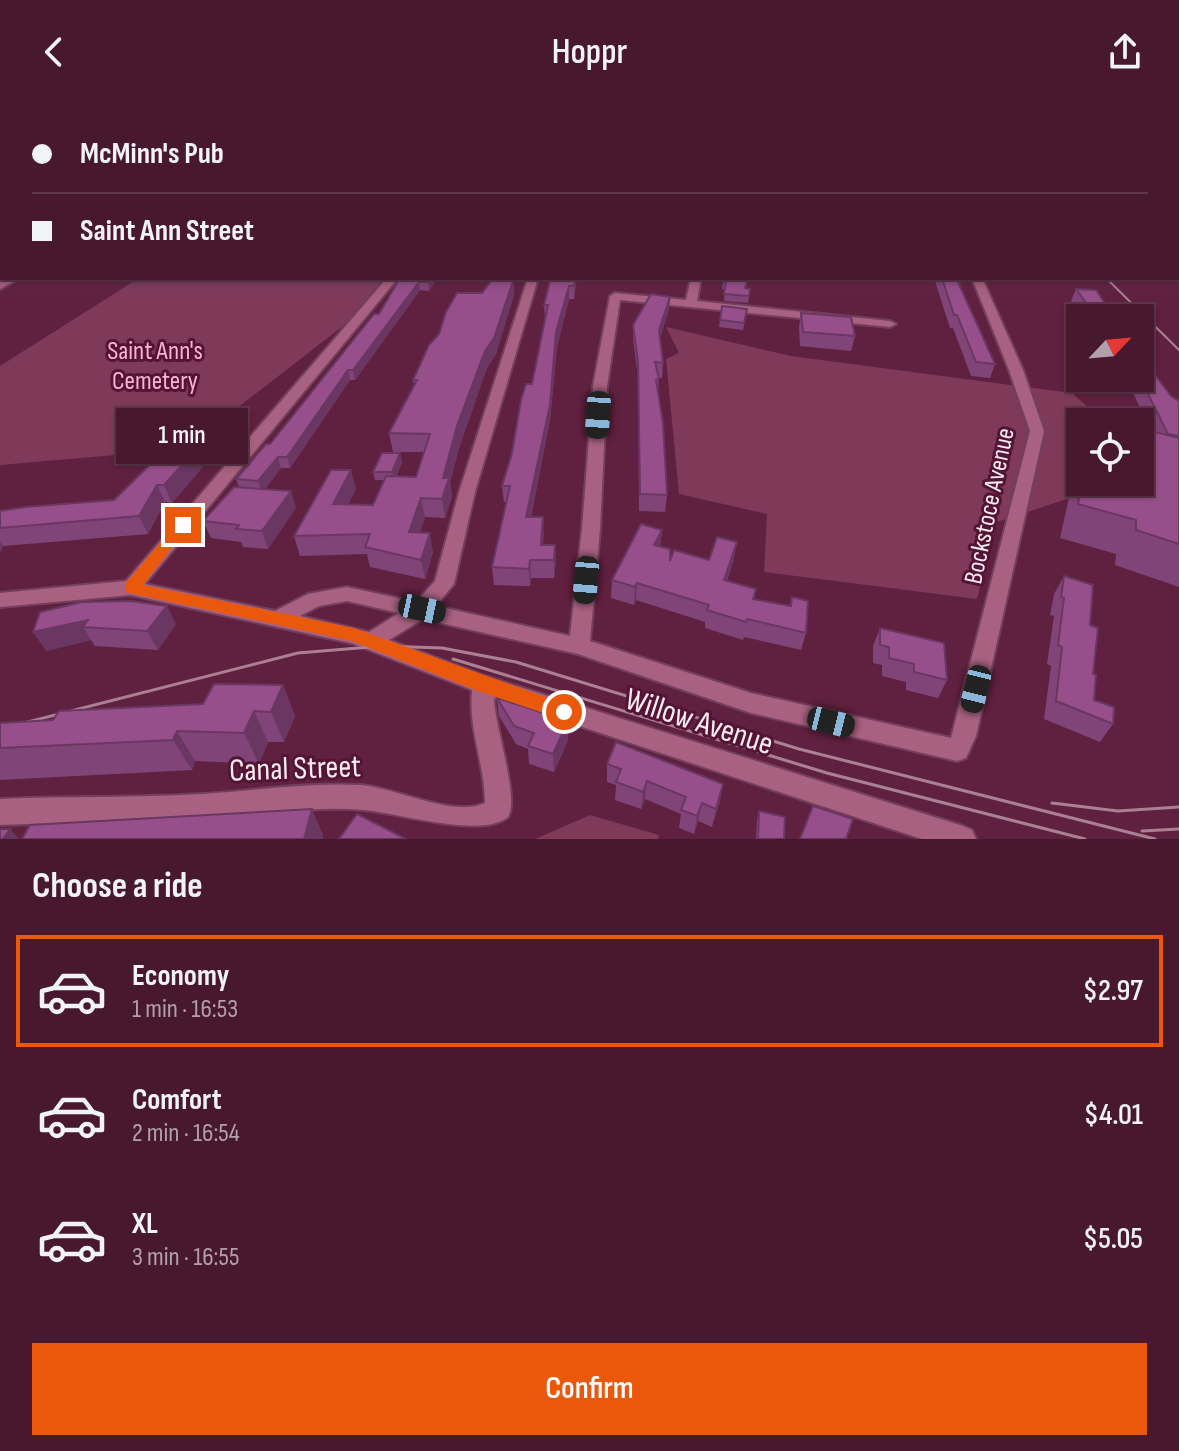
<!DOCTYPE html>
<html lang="en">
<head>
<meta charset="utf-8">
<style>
	:root { --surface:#48182f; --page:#52253b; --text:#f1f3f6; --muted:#b1a0aa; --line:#60374b; --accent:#ea580c }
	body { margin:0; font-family:"Sofia Sans Condensed",sans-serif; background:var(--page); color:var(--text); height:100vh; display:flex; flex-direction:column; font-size:30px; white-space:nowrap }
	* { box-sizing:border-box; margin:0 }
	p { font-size:26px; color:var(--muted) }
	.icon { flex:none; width:44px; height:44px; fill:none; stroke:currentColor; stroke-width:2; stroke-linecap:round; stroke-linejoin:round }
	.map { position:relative; height:735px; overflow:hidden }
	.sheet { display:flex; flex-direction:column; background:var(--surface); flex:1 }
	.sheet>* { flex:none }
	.banner { position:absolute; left:0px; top:0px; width:1180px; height:176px; box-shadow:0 2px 6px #0004,0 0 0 2px var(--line); display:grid; align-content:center; height:176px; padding:0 32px; background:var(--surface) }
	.needle { width:52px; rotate:64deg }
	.controls { position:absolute; left:1066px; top:200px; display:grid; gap:16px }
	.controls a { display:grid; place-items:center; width:88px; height:88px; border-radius:0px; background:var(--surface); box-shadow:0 2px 6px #0004,0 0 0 2px var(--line); font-size:40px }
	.end { position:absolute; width:36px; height:36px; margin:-18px; border:10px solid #ea580c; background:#fff; box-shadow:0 0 0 4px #fff }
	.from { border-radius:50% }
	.bubble { position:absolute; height:56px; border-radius:0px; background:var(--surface); box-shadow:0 2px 6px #0004,0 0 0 2px var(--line); font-size:26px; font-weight:600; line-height:56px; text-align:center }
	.car { position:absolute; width:24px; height:48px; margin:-24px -12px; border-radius:10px; box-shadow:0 0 6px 2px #0007; background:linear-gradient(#222 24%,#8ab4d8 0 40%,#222 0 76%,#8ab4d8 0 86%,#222 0) }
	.banner b { display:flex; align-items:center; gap:28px; height:76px; font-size:30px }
	.banner b+b { border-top:2px solid var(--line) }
	.banner i { width:20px; height:20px; background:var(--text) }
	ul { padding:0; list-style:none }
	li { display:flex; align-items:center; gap:24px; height:112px; margin:0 16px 12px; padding:0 16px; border:4px solid transparent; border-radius:0px }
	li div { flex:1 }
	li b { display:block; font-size:30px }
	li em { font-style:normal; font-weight:600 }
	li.selected { border-color:var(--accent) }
	li>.icon { width:72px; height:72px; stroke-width:1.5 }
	h2 { padding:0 32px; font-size:36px; line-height:96px }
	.button { display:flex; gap:16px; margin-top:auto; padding:16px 32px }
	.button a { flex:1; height:92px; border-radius:0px; background:var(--accent); color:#fff; font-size:32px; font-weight:600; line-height:92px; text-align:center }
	header { display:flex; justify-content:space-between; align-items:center; height:104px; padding:0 32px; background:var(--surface); font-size:36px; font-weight:600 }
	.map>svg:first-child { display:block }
</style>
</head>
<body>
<header><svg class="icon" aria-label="back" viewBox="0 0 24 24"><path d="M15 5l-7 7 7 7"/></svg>Hoppr<svg class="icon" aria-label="share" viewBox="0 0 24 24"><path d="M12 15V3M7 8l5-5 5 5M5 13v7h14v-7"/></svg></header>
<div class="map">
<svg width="1179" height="735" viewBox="0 0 1179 735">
	<rect width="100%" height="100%" fill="#60203f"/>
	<g fill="#7f3a5a">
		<polygon points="139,174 384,174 347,219 184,345 0,361 0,262"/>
		<polygon points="666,223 791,252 1072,289 1105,318 1080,318 1080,378 1100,384 997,418 977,495 764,468 767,410 679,390 666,255 679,249"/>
		<polygon points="590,711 659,731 658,735 535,735"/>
	</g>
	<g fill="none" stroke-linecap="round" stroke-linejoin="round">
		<g stroke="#733f5b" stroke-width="4">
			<g id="minor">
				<polygon points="0,118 2,119 2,125 0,124"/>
				<polygon points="2,137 2,143 0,144 0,138"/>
				<polygon points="7,174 20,174 0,185 0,178"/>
				<path d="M387 174H398L145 480 275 507 308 490 347 483 416 498 435 477 459 388 528 174H538L475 388 454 480 436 502 570 532 582 425 593 282 610 192 615 189 686 196 691 174H701L697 197 890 217 896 220 890 223 620 196 607 282 600 425 590 537 751 589 951 634 1030 327 1009 266 972 174H982L1023 266 1044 327 976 632 966 654 957 657 751 609 578 550 423 515 389 536 488 573 963 722 972 726 976 735H922L494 594C494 620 520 695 508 713 482 735 399 709 364 706 310 701 254 712 200 715 134 720 67 718 0 721V695C67 692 135 694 202 690 254 687 307 678 360 681 396 683 452 714 485 699 485 661 468 625 472 586L351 539 131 491 0 503V489L126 477ZM347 497 399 509 369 528 300 512 319 502Z"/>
			</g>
		</g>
		<g stroke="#733f5b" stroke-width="4">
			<rect id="tertiary" x="1178" y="90" width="1" height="4"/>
		</g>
		<use href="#minor" fill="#a86180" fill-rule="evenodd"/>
		<use href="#tertiary" fill="#a86180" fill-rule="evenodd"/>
		<polyline stroke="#aa8093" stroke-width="2" points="1106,174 1179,246"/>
		<g stroke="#aa8093" stroke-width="3">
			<polyline points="453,555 827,669 1085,735"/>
			<polyline points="0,625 298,549 383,542 442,544 516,558 799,645 1155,735"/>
			<polyline points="1052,699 1118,707 1179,703"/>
			<polyline points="1142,727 1179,725"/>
		</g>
	</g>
	<g fill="#814478">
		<polygon points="400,174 437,174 429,187 420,186 355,276 350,276 290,364 281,364 265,385 296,404 268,445 243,443 241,438 211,434 203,417 239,383 236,375 270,340 379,210"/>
		<polygon points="555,174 577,174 574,195 569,195 557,243 550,316 531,413 543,413 543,441 556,458 554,474 531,474 530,482 494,481 492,463 506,398 504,398 502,382 532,280 545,214 544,201"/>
		<polygon points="724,174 746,184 750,185 748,199 724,197 725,185 722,185"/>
		<polygon points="934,174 959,174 960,178 959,181 995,260 990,274 971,272 953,224 950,224"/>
		<polygon points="513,177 514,191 496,250 487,264 460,341 450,378 452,393 445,414 425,413 420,428 433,448 425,475 370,463 367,450 300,452 294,432 356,385 348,400 373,401 384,376 375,376 373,368 400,349 402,358 396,373 416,373 425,348 393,348 389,329 414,281 413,276 482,189"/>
		<polygon points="1076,185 1115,214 1082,214 1071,197"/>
		<polygon points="722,202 746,212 743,226 719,223"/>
		<polygon points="669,206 660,234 663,259 662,274 659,274 658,290 667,391 665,408 639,407 638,273 633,235 633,221"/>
		<polygon points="801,209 855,232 851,247 800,242 799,223"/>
		<polygon points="1126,274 1140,274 1179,297 1179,483 1115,461 1116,450 1060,434 1070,389 1080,369 1080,378 1140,378 1140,338 1147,326 1151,327"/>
		<polygon points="205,336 211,353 172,399 165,398 148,430 3,442 0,448 0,407 114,396"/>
		<polygon points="662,426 660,443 670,457 734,455 727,477 754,495 790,502 792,493 806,529 801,546 744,533 743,536 705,524 705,518 636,496 634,501 611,494 612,476"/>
		<polygon points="1064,472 1090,521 1094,596 1113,620 1100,638 1044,615 1051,562 1047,560 1054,512 1050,511 1054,490"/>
		<polygon points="40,508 176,520 158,546 95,542 91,536 46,547"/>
		<polygon points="880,524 947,576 938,594 906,586 906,578 882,572 882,561 873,559 873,542"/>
		<polygon points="283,581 295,612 284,638 268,638 259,660 195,657 192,666 0,676 0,619 53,616 203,600"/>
		<polygon points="497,594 568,617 568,636 554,668 529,660 528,645 516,640 499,612"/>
		<polygon points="607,660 723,680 712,723 698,717 694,730 679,724 681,710 645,695 641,705 615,696 616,681 607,678"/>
		<polygon points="759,707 784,735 756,735 757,716"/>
	</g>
	<g fill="#693761">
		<polygon points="430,174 437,174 429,187 428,178"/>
		<polygon points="575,174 577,174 574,195 574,182"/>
		<polygon points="513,177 514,191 496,250 487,264 460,341 450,378 452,393 445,414 442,395 443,374 457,322"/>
		<polygon points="419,178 420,186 355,276 353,266"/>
		<polygon points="569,182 569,195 557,243 550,316 527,430 526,413 556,228"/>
		<polygon points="670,193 669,206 658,240 659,226"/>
		<polygon points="348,266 350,276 290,364 287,353"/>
		<polygon points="205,336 211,353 172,399 164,381"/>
		<polygon points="400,349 402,358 394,376 392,368"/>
		<polygon points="278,353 281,364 262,389 258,377"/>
		<polygon points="351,366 356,385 338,419 333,400"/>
		<polygon points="157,381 165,398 148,430 139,412"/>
		<polygon points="291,387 296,404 268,445 262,427"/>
		<polygon points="421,394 425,413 413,448 409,428"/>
		<polygon points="543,413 544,431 542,458 541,441"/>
		<polygon points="662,426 660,443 654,441"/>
		<polygon points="430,429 433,448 425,475 421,456"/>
		<polygon points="0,437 3,442 0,448"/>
		<polygon points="737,438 734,455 721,494 724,476"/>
		<polygon points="555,441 556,458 554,474 554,456"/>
		<polygon points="530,456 531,474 530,482 529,465"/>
		<polygon points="637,479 636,496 634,501 635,483"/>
		<polygon points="167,502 176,520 158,546 147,527"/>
		<polygon points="88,516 83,523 91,536 46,547 33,528"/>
		<polygon points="283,581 295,612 284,638 271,608"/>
		<polygon points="254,607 268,638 259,660 244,629"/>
		<polygon points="568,617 568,636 554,668 553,650"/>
		<polygon points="177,627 195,657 192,666 173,636"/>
		<polygon points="647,677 645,695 641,705 643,688"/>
		<polygon points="723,680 720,698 712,723 716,705"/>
		<polygon points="702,699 698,717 694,730 697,712"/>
		<polygon points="312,705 323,731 323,735 304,735"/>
		<polygon points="10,725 19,735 3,735"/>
	</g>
	<g fill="#964f8b" stroke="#693761" stroke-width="2">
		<rect x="0" y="90" width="2" height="18"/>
		<polygon points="400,174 430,174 428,178 419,178 353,266 348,266 287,353 278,353 258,377 236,375 266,340 270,340 374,210 379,210"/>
		<polygon points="555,174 575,174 574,182 569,182 556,228 550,301 526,413 543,413 541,441 555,441 554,456 530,456 529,465 492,463 510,382 502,382 512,349 521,296 526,280 532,280 548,201 544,201 550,177 554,177"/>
		<polygon points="724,174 743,174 743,175 747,176 745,184 750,185 749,192 724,190 726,178 723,178"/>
		<polygon points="942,174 959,174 960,178 958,178 995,260 976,258 957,211 954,211"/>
		<polygon points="492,176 513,177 494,234 485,247 457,322 443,374 449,374 442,395 421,394 409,428 430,429 421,456 365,443 370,430 294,432 331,366 351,366 333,400 373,401 386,372 416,373 430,330 389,329 417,276 413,276 429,241 439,230 446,208 457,189 482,189"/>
		<polygon points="1076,185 1096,186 1115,214 1097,214"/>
		<polygon points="651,190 670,193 659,226 663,259 655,258 659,275 656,276 663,319 667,391 640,390 638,258 633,221"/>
		<polygon points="722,202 747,205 744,219 720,216"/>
		<polygon points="801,209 851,213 855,232 803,228"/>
		<polygon points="1140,251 1171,292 1179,297 1179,332 1168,330 1140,274"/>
		<polygon points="1147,326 1179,334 1179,440 1136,426 1136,416 1078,400 1082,378 1140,378 1140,373 1143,374"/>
		<polygon points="176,335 205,336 164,381 157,381 139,412 0,424 0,407 25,403 114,396"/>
		<polygon points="382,349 400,349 392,368 373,368"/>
		<polygon points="234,383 291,387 262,427 236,425 239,421 203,417"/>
		<polygon points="641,420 662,426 654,441 670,445 670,457 674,446 709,456 717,433 737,438 724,476 756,485 753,495 791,502 792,493 808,497 806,529 747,515 746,518 707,506 709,501 637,479 635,483 612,476"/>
		<polygon points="1064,472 1093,481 1090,521 1098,524 1093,570 1096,571 1094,596 1114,603 1113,620 1056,597 1062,543 1058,541 1064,494 1061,493"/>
		<polygon points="130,497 167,502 147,527 83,523 88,516 33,528 40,508 82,498"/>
		<polygon points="880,524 944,539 947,576 914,568 914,560 889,554 889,543 880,541"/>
		<polygon points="214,580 283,581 271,608 254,607 244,629 177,627 173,636 0,644 0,619 53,616 59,607 203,600"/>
		<polygon points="497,594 568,617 553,650 528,642 534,629 514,622"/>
		<polygon points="616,638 723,680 716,705 702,699 697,712 681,706 686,693 647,677 643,688 616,678 621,665 607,660"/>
		<polygon points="813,702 853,715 846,735 800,735"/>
		<polygon points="312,705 304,735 22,735 30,721"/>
		<polygon points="759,707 785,713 784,735 758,735"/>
		<polygon points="357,710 406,735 339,735"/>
		<polygon points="0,725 10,725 3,735 0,735"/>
	</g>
	<linearGradient id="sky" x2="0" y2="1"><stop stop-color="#351223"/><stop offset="0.47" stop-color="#694263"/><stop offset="1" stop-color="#694263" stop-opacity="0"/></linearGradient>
	<rect width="1179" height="193" fill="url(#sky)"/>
	<polygon fill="#ea580c" points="183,416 190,421 143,481 354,524 570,602 573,608 570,613 564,616 478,587 352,537 125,488 125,480 178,418"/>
	<g text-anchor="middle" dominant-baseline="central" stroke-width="6" stroke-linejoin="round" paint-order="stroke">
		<g font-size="26" fill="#fcb3d0" stroke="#541435">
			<text x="155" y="247">Saint Ann's<tspan x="155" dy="30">Cemetery</tspan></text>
		</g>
		<g font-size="26" fill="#fdecf2" stroke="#541435">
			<text transform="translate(990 402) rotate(-78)">Bockstoce Avenue</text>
		</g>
		<g font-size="32" fill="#fdecf2" stroke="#541435">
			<text transform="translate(699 618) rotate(18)">Willow Avenue</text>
			<text transform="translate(295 665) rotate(-2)">Canal Street</text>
		</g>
	</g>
</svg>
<div class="controls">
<a><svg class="needle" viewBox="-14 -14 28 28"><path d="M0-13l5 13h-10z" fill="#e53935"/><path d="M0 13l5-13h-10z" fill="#b1a0aa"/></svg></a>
<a><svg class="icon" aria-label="locate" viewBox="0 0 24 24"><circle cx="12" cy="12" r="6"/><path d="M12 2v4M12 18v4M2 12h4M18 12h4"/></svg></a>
</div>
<i class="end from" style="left:564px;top:608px"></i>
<i class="end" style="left:183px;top:421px"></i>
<div class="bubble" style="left:116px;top:304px;width:132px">1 min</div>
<i class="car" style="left:598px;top:311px;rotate:184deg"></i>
<i class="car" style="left:586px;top:476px;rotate:185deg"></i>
<i class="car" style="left:422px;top:505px;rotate:102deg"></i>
<i class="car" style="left:976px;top:585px;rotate:194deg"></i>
<i class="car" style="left:831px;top:618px;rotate:104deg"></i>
<div class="banner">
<b><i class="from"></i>McMinn's Pub</b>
<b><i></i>Saint Ann Street</b>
</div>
</div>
<section class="sheet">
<h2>Choose a ride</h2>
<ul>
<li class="selected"><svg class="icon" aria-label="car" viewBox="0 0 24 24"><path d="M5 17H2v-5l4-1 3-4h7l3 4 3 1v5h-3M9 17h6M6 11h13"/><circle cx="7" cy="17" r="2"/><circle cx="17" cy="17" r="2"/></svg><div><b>Economy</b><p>1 min · 16:53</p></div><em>$2.97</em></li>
<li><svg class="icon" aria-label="car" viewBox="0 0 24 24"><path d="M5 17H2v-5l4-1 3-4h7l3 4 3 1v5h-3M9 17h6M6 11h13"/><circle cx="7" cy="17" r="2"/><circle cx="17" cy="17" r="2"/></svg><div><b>Comfort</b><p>2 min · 16:54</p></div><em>$4.01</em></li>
<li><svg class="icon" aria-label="car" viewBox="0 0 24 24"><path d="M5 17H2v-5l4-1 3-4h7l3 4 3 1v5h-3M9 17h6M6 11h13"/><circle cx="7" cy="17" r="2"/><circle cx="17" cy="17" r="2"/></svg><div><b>XL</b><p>3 min · 16:55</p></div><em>$5.05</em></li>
</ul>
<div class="button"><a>Confirm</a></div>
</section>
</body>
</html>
